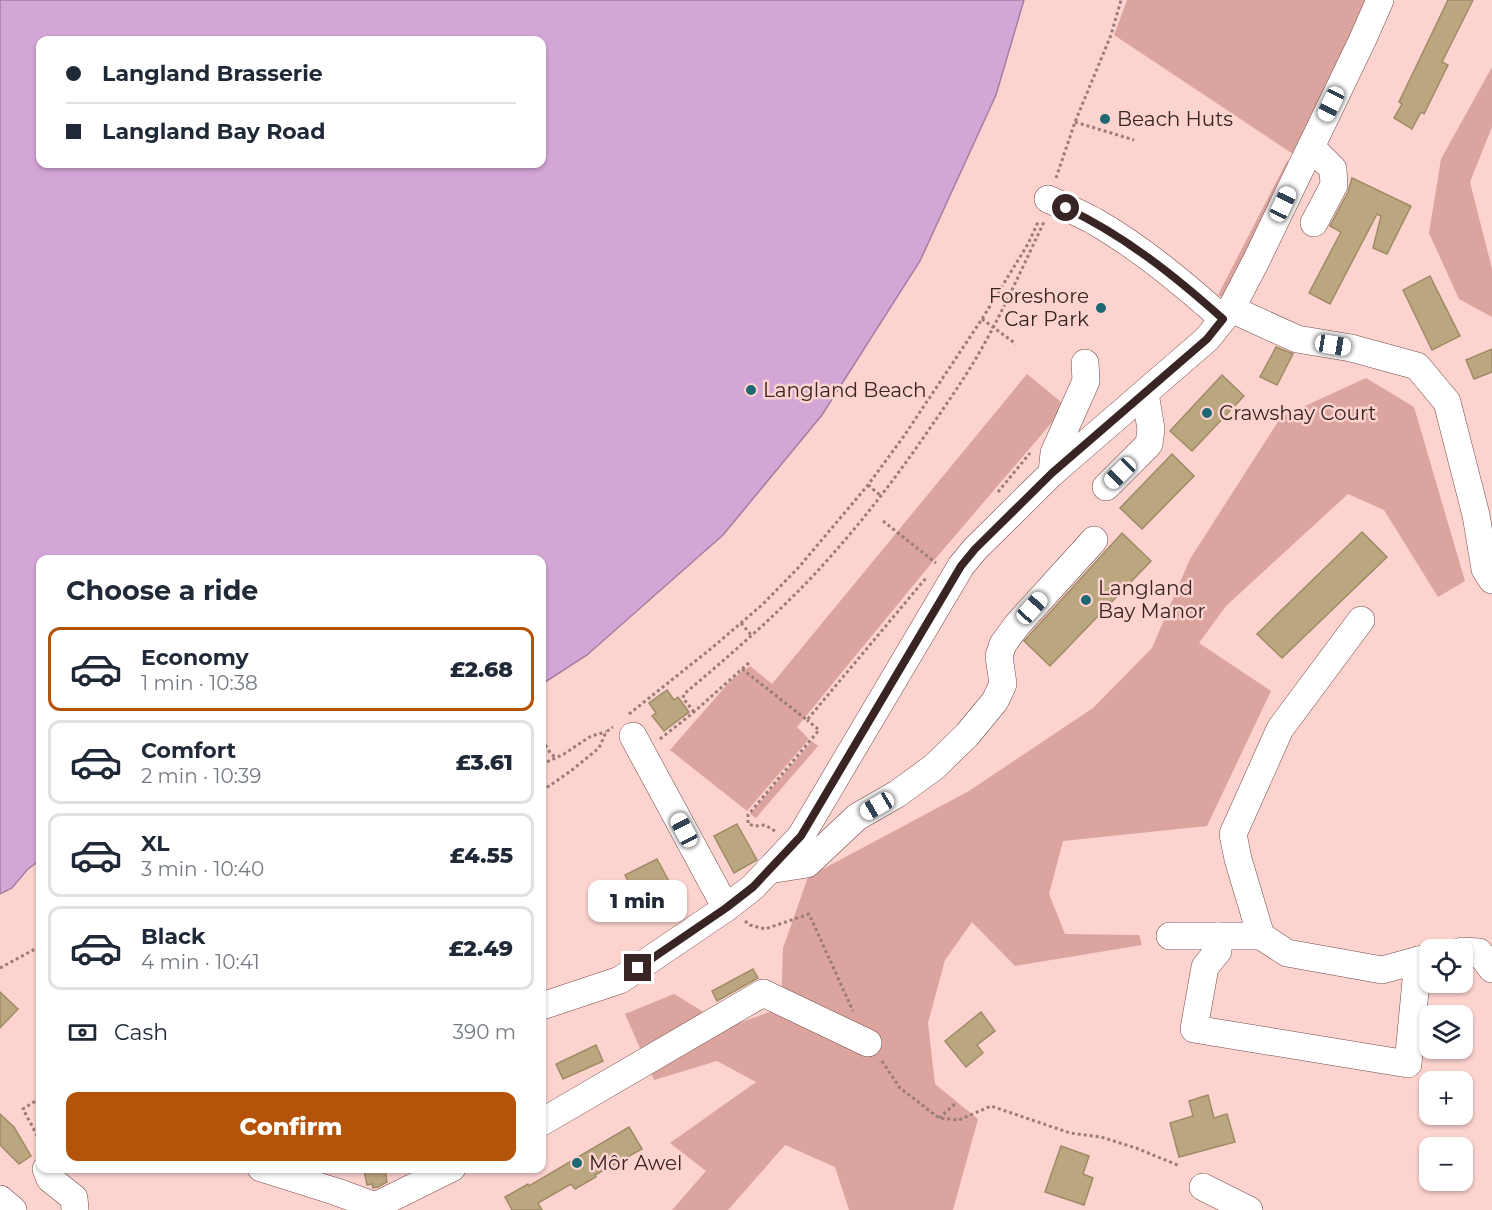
<!DOCTYPE html>
<html lang="en">
<head>
<meta charset="utf-8">
<style>
	:root { --surface:#fff; --page:#f6f6f7; --text:#1f2937; --muted:#747a83; --line:#e0e1e3; --accent:#b45309 }
	body { margin:0; font-family:Montserrat,sans-serif; background:var(--page); color:var(--text); height:100vh; display:flex; flex-direction:column; font-size:22px; white-space:nowrap }
	* { box-sizing:border-box; margin:0 }
	p { font-size:20px; color:var(--muted) }
	.icon { flex:none; width:33px; height:33px; fill:none; stroke:currentColor; stroke-width:2; stroke-linecap:round; stroke-linejoin:round }
	.map { position:relative; flex:1; overflow:hidden }
	.details { position:absolute; left:36px; top:555px; width:510px; height:618px; display:flex; flex-direction:column; background:var(--surface); border-radius:12px; box-shadow:0 2px 4px #0004 }
	.details>* { flex:none }
	.top-card { position:absolute; left:36px; top:36px; width:510px; height:132px; border-radius:12px; box-shadow:0 2px 4px #0004; display:grid; align-content:center; height:132px; padding:0 30px; background:var(--surface) }
	.buttons { position:absolute; left:1419px; top:939px; display:grid; gap:12px }
	.buttons a { display:grid; place-items:center; width:54px; height:54px; border-radius:12px; background:var(--surface); box-shadow:0 2px 4px #0004; font-size:30px }
	.end { position:absolute; width:27px; height:27px; margin:-14px; border:8px solid #382523; background:#fff; box-shadow:0 0 0 3px #fff }
	.from { border-radius:50% }
	.bubble { position:absolute; height:42px; border-radius:12px; background:var(--surface); box-shadow:0 2px 4px #0004; font-size:20px; font-weight:800; line-height:42px; text-align:center }
	.car { position:absolute; width:18px; height:36px; margin:-18px -9px; border-radius:8px; box-shadow:0 0 4px 2px #0007; background:linear-gradient(#fff 24%,#345 0 40%,#fff 0 76%,#345 0 86%,#fff 0) }
	.top-card b { display:flex; align-items:center; gap:21px; height:57px; font-size:22px }
	.top-card b+b { border-top:2px solid var(--line) }
	.top-card i { width:15px; height:15px; background:var(--text) }
	ul { padding:0; list-style:none }
	li { display:flex; align-items:center; gap:18px; height:84px; margin:0 12px 9px; padding:0 18px; border:3px solid var(--line); border-radius:12px }
	li div { flex:1 }
	li b { display:block; font-size:22px }
	li em { font-style:normal; font-weight:800 }
	li.on { border-color:var(--accent) }
	li>.icon { width:54px; height:54px; stroke-width:1.5 }
	h2 { padding:0 30px; font-size:27px; line-height:72px }
	.pay { display:flex; align-items:center; gap:15px; height:66px; padding:0 30px; font-size:22px }
	.pay p { margin-inline-start:auto }
	.primary-button { display:flex; gap:12px; margin-top:auto; padding:12px 30px }
	.primary-button a { flex:1; height:69px; border-radius:12px; background:var(--accent); color:#fff; font-size:24px; font-weight:800; line-height:69px; text-align:center }
	.map>svg:first-child { display:block }
</style>
</head>
<body>
<div class="map">
<svg width="1492" height="1210" viewBox="0 0 1492 1210">
	<rect width="100%" height="100%" fill="#fcd3cf"/>
	<g fill="#dba49f">
		<polygon points="1127,0 1366,0 1296,156 1114,35"/>
		<polygon points="1492,67 1492,127 1470,182 1492,269 1492,317 1459,299 1429,233 1441,159"/>
		<polygon points="1287,161 1293,164 1226,299 1218,295"/>
		<polygon points="1027,374 1066,406 930,565 797,727 809,739 747,811 670,750 731,680 750,666 772,684"/>
		<polygon points="1366,378 1414,407 1465,581 1438,597 1384,510 1348,494 1226,606 1199,643 1271,691 1207,826 1063,841 1049,894 1065,934 1139,935 1142,945 1015,966 972,922 945,960 928,1023 935,1084 978,1119 953,1210 849,1210 835,1167 785,1145 728,1210 672,1210 706,1171 670,1143 756,1082 717,1061 654,1080 625,1014 674,994 728,1027 781,1008 783,948 808,877 969,791 1093,708 1152,648 1190,559 1281,417"/>
		<polygon points="812,741 818,746 756,818 750,814"/>
	</g>
	<path fill="#d3a6d5" stroke="#a47fa0" stroke-width="1.5" fill-rule="evenodd" d="M0 0H1024L996 95 920 261 822 415 723 535 587 655 542 684V560H40V860L27 870 12 888 0 894ZM40 40H542V164H40Z"/>
	<g fill="#baa780" stroke="#9f8c66" stroke-width="1.5">
		<polygon points="1448,0 1473,0 1442,62 1448,65 1424,114 1421,112 1412,129 1394,118 1402,104 1399,102"/>
		<polygon points="1352,178 1411,206 1387,254 1373,248 1381,216 1377,214 1330,304 1309,293 1341,232 1330,226 1348,192"/>
		<polygon points="1430,276 1460,336 1432,350 1403,290"/>
		<polygon points="1276,347 1293,354 1277,385 1260,377"/>
		<polygon points="1492,349 1492,372 1474,379 1466,360"/>
		<polygon points="1222,375 1244,396 1192,451 1170,431"/>
		<polygon points="1172,454 1194,476 1142,529 1120,508"/>
		<polygon points="1362,532 1387,557 1282,658 1257,634"/>
		<polygon points="1122,533 1151,561 1050,666 1024,641"/>
		<polygon points="667,690 674,700 678,697 689,712 664,731 652,716 656,713 649,703"/>
		<polygon points="737,824 757,860 734,873 714,836"/>
		<polygon points="657,859 678,898 646,915 625,875"/>
		<polygon points="753,969 758,978 717,1001 712,991"/>
		<polygon points="0,992 18,1009 0,1028"/>
		<polygon points="981,1012 995,1031 977,1045 983,1053 966,1067 945,1041"/>
		<polygon points="596,1045 603,1061 563,1079 556,1064"/>
		<polygon points="1208,1095 1214,1118 1227,1114 1235,1142 1179,1157 1170,1123 1193,1116 1189,1101"/>
		<polygon points="0,1114 14,1127 31,1156 19,1164 0,1145"/>
		<polygon points="629,1127 642,1149 595,1175 596,1177 575,1189 571,1184 538,1203 542,1210 512,1210 505,1197 528,1184 529,1186"/>
		<polygon points="1061,1146 1089,1156 1083,1174 1093,1178 1084,1205 1045,1192"/>
		<polygon points="376,1168 385,1168 387,1182 378,1187 373,1188 372,1184 367,1185 364,1170"/>
	</g>
	<g fill="none" stroke-linecap="round" stroke-linejoin="round">
		<g stroke="#744a47" stroke-width="28">
			<g id="minor">
				<polyline points="1311,147 1333,169 1334,185 1314,223"/>
				<path d="M1048 199C1063 206 1079 213 1094 221 1141 248 1183 283 1223 319"/>
				<polyline points="1231,309 1297,339 1351,348 1417,366 1447,402 1476,515 1485,569 1492,580"/>
				<polyline points="1052,473 1054,453 1086,381 1085,363"/>
				<polyline points="1106,487 1149,444 1151,429 1145,393"/>
				<polyline points="633,736 726,908"/>
				<polyline points="769,870 807,864 857,817 897,794 934,767 967,735 995,701 1003,684 999,656 1003,644 1017,625 1094,540"/>
				<polyline points="1170,936 1261,936 1287,953 1382,970 1430,957"/>
				<polyline points="1218,936 1218,951 1205,967 1194,1029 1408,1064 1418,960"/>
				<polyline points="1261,936 1238,859 1233,834 1280,729 1361,620"/>
				<polyline points="1462,951 1479,952 1492,969"/>
				<polyline points="542,1006 620,980 726,908 753,887 801,836 961,566 975,549 1052,473 1207,339 1231,309 1256,261 1362,41 1380,0"/>
				<polyline points="542,1122 763,993 868,1043"/>
				<polyline points="261,1168 337,1192 375,1206 378,1210"/>
				<polyline points="46,1169 50,1179 74,1198 75,1210"/>
				<polyline points="1203,1187 1249,1210"/>
				<polyline points="0,1199 13,1210"/>
				<polyline points="375,1206 452,1168"/>
			</g>
		</g>
		<g stroke="#9b7c79" stroke-width="3" stroke-dasharray="3 3" stroke-linecap="butt">
			<polyline points="1075,122 1134,140"/>
			<polyline points="1056,178 1075,122 1111,35 1121,0"/>
			<polyline points="982,319 1016,344"/>
			<polyline points="868,485 881,496"/>
			<polyline points="998,492 1030,453"/>
			<polyline points="883,521 936,563"/>
			<polyline points="741,623 751,635"/>
			<polyline points="742,669 807,720 926,578"/>
			<path d="M694 712 683 698 684 694C728 657 772 619 811 578 855 531 894 481 930 428 948 402 966 376 982 348 1005 307 1024 264 1044 222"/>
			<polyline points="629,714 713,647 763,604 799,567 868,485 904,436 982,319 1028,244 1039,220"/>
			<polyline points="660,739 694,712 750,662"/>
			<polyline points="542,740 551,754 555,757"/>
			<polyline points="547,762 564,754 591,736 606,732"/>
			<polyline points="542,791 572,770 599,748 606,732 613,727"/>
			<polyline points="775,831 765,825 755,826 748,824 748,815 819,730 807,720"/>
			<polyline points="745,921 750,925 765,929 809,914 853,1011"/>
			<polyline points="0,968 35,949 40,948"/>
			<polyline points="882,1061 900,1088 939,1118 959,1120 991,1106 1070,1133 1101,1137 1136,1148 1180,1166"/>
			<polyline points="40,1098 23,1109 40,1141"/>
			<polyline points="939,1118 956,1103"/>
		</g>
		<use href="#minor" stroke="#fff" stroke-width="27"/>
	</g>
	<g fill="none" stroke-linecap="round" stroke-linejoin="round">
		<path stroke="#382523" stroke-width="8" d="M638 968 726 908 753 887 801 836 961 566 975 549 1052 473 1207 339 1223 319C1175 276 1125 236 1066 208"/>
	</g>
	<g fill="#1e6971" stroke="#fcd3cf" stroke-width="2">
		<circle cx="1105" cy="119" r="6"/>
		<circle cx="1101" cy="308" r="6"/>
		<circle cx="751" cy="390" r="6"/>
		<circle cx="1207" cy="413" r="6"/>
		<circle cx="1086" cy="600" r="6"/>
		<circle cx="577" cy="1163" r="6"/>
	</g>
	<g text-anchor="middle" dominant-baseline="central" stroke-width="5" stroke-linejoin="round" paint-order="stroke">
		<g font-size="20" fill="#382523" stroke="#fcd3cf" text-anchor="start">
			<text x="1117" y="119">Beach Huts</text>
			<text x="1089" y="296" text-anchor="end">Foreshore<tspan x="1089" dy="23">Car Park</tspan></text>
			<text x="763" y="390">Langland Beach</text>
			<text x="1219" y="413">Crawshay Court</text>
			<text x="1098" y="588">Langland<tspan x="1098" dy="23">Bay Manor</tspan></text>
			<text x="589" y="1163">Môr Awel</text>
		</g>
	</g>
</svg>
<div class="buttons">
<a><svg class="icon" aria-label="locate" viewBox="0 0 24 24"><circle cx="12" cy="12" r="6"/><path d="M12 2v4M12 18v4M2 12h4M18 12h4"/></svg></a>
<a><svg class="icon" aria-label="layers" viewBox="0 0 24 24"><path d="M12 4l9 5-9 5-9-5zM3 14l9 5 9-5"/></svg></a>
<a>+</a>
<a>−</a>
</div>
<i class="end from" style="left:1066px;top:208px"></i>
<i class="end" style="left:638px;top:968px"></i>
<div class="bubble" style="left:588px;top:880px;width:99px">1 min</div>
<i class="car" style="left:1331px;top:104px;rotate:206deg"></i>
<i class="car" style="left:1283px;top:204px;rotate:25deg"></i>
<i class="car" style="left:1333px;top:345px;rotate:99deg"></i>
<i class="car" style="left:1120px;top:473px;rotate:225deg"></i>
<i class="car" style="left:1032px;top:608px;rotate:42deg"></i>
<i class="car" style="left:877px;top:806px;rotate:240deg"></i>
<i class="car" style="left:684px;top:830px;rotate:332deg"></i>
<div class="top-card">
<b><i class="from"></i>Langland Brasserie</b>
<b><i></i>Langland Bay Road</b>
</div>
<section class="details">
<h2>Choose a ride</h2>
<ul>
<li class="on"><svg class="icon" aria-label="car" viewBox="0 0 24 24"><path d="M5 17H2v-5l4-1 3-4h7l3 4 3 1v5h-3M9 17h6M6 11h13"/><circle cx="7" cy="17" r="2"/><circle cx="17" cy="17" r="2"/></svg><div><b>Economy</b><p>1 min · 10:38</p></div><em>£2.68</em></li>
<li><svg class="icon" aria-label="car" viewBox="0 0 24 24"><path d="M5 17H2v-5l4-1 3-4h7l3 4 3 1v5h-3M9 17h6M6 11h13"/><circle cx="7" cy="17" r="2"/><circle cx="17" cy="17" r="2"/></svg><div><b>Comfort</b><p>2 min · 10:39</p></div><em>£3.61</em></li>
<li><svg class="icon" aria-label="car" viewBox="0 0 24 24"><path d="M5 17H2v-5l4-1 3-4h7l3 4 3 1v5h-3M9 17h6M6 11h13"/><circle cx="7" cy="17" r="2"/><circle cx="17" cy="17" r="2"/></svg><div><b>XL</b><p>3 min · 10:40</p></div><em>£4.55</em></li>
<li><svg class="icon" aria-label="car" viewBox="0 0 24 24"><path d="M5 17H2v-5l4-1 3-4h7l3 4 3 1v5h-3M9 17h6M6 11h13"/><circle cx="7" cy="17" r="2"/><circle cx="17" cy="17" r="2"/></svg><div><b>Black</b><p>4 min · 10:41</p></div><em>£2.49</em></li>
</ul>
<div class="pay"><svg class="icon" aria-label="cash" viewBox="0 0 24 24"><path d="M3 7h18v10H3z"/><circle cx="12" cy="12" r="2"/></svg>Cash<p>390 m</p></div>
<div class="primary-button"><a>Confirm</a></div>
</section>
</div>
</body>
</html>
